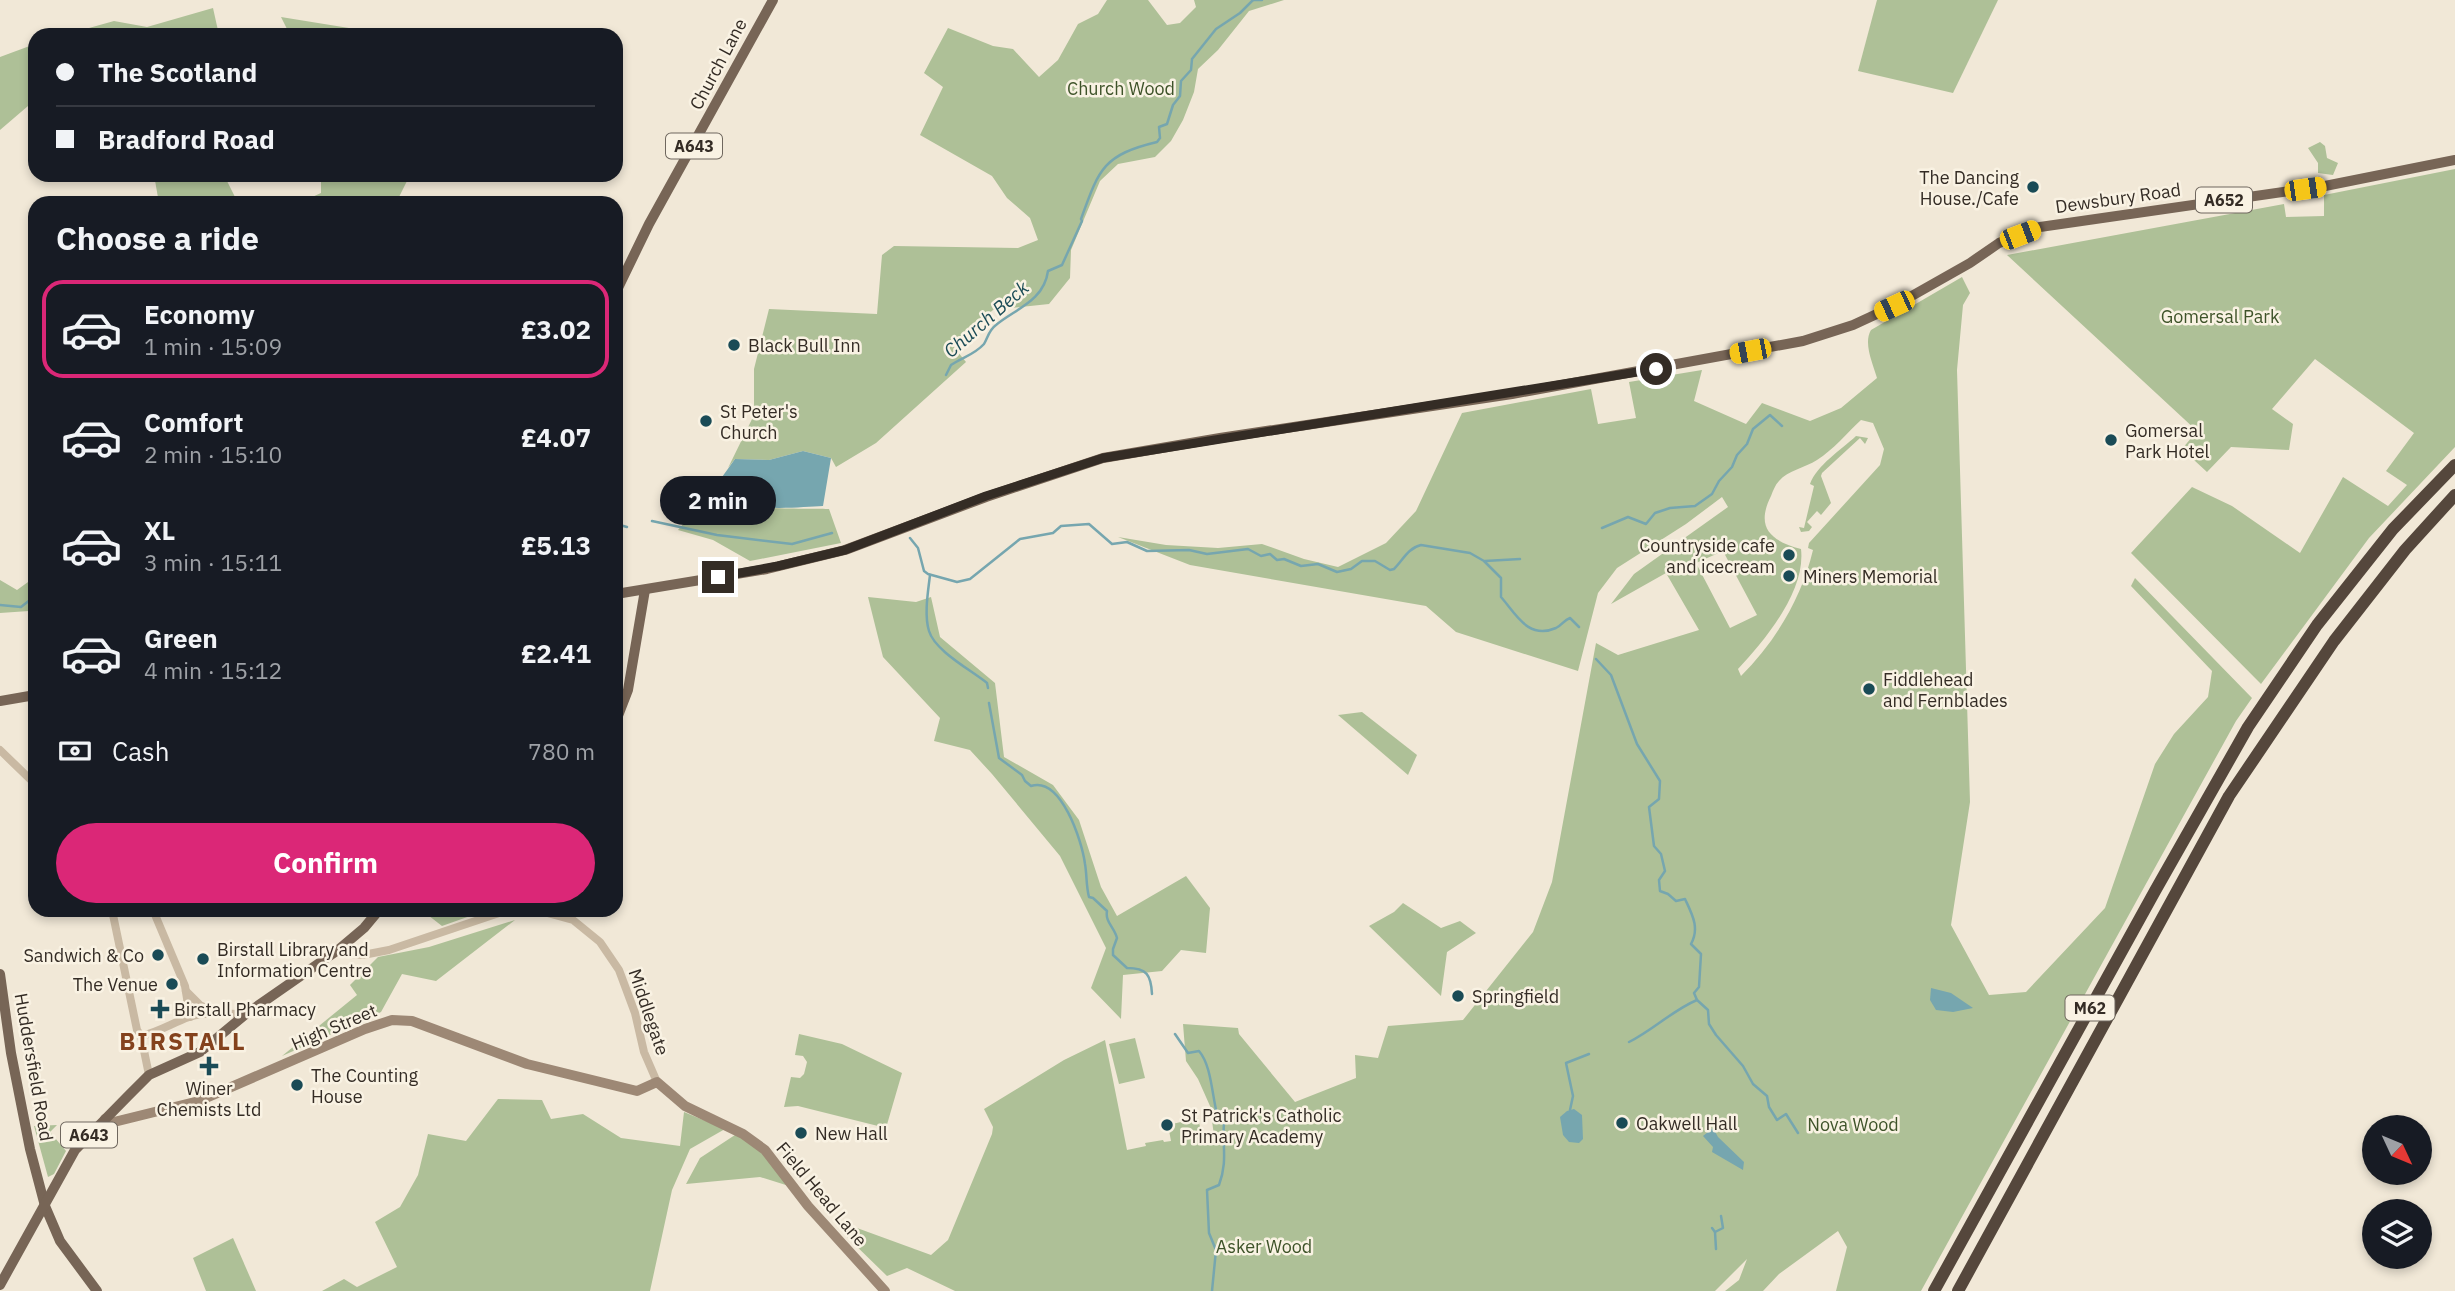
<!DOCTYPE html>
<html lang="en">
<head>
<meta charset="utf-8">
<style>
	:root { --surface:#171b24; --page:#242831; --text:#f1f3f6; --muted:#9ea1a6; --line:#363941; --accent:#db2777 }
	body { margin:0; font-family:"IBM Plex Sans",sans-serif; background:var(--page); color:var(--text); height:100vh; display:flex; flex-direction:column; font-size:26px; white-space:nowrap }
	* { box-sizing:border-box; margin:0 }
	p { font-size:23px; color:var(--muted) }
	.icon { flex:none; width:38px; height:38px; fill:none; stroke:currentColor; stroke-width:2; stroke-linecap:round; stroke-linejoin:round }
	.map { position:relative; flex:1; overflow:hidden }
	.panel { position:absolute; left:28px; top:196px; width:595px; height:721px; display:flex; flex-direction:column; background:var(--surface); border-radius:21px; box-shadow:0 4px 10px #0003 }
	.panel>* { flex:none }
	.hud { position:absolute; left:28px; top:28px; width:595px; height:154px; border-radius:21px; box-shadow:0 4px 10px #0003; display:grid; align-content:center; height:154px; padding:0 28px; background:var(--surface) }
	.needle { width:46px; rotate:134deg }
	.tools { position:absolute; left:2362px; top:1115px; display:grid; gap:14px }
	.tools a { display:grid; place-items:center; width:70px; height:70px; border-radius:50%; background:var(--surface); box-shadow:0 4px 10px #0003; font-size:35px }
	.end { position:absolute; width:32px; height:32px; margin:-16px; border:9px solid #342c25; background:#fff; box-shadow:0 0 0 4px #fff }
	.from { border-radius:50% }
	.bubble { position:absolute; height:49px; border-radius:24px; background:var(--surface); box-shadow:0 4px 10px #0003; font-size:23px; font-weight:800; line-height:49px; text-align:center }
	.car { position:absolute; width:21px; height:42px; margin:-21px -10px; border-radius:9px; box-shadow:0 0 5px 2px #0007; background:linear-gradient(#f5c518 24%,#345 0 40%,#f5c518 0 76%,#345 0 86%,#f5c518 0) }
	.hud b { display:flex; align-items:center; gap:24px; height:66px; font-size:26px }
	.hud b+b { border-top:2px solid var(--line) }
	.hud i { width:18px; height:18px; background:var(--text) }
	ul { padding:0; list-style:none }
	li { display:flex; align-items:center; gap:21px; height:98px; margin:0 14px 10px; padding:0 14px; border:4px solid transparent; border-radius:21px }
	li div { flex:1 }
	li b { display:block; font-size:26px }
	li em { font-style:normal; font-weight:800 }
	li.active { border-color:var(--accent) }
	li>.icon { width:63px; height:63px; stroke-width:1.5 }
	h2 { padding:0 28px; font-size:32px; line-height:84px }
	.pay { display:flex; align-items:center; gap:18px; height:77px; padding:0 28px; font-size:26px }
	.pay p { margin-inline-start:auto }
	.action { display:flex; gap:14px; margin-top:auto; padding:14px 28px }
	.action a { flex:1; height:80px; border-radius:42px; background:var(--accent); color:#fff; font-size:28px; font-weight:800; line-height:80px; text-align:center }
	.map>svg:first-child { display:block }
</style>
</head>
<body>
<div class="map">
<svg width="2455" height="1291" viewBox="0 0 2455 1291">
	<rect width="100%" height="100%" fill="#f1e8d7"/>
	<g fill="#aec097" fill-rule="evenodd">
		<polygon points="1107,0 1148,0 1167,25 1180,23 1196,7 1194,0 1284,0 1249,11 1218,50 1198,69 1194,92 1183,120 1171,141 1155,157 1118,164 1100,181 1071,250 1070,278 1049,304 993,310 963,335 953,346 966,362 876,443 836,467 831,458 803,451 769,460 735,459 728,468 754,415 754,369 769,309 877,314 882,255 894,246 1018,248 1038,240 1030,218 1007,198 992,176 920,135 943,87 924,73 948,28 993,46 1013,49 1039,77 1058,60 1078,24 1098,14"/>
		<polygon points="1877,0 1998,0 1953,93 1858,71"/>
		<polygon points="213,8 219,35 64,35 114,21 147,27"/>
		<polygon points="281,17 355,29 367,35 290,35"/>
		<polygon points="35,44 35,100 0,130 0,57"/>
		<polygon points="2320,142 2325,146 2327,158 2338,163 2333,175 2318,173 2318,163 2308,148"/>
		<polygon points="2455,169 2455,447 2369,538 2261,684 2131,553 2192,487 2232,506 2300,553 2343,477 2388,506 2407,485 2386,471 2414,433 2315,359 2272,409 2293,424 2289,450 2231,447 2207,472 2182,449 2197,431 2007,255 2284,204 2286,217 2324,216 2324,195"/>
		<polygon points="154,175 224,175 238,203 159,203"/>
		<polygon points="321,175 410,175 396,203 299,203 321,193"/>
		<path d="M1962 277 1970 293 1963 305 1957 370 1970 802 1951 925 1989 995 2026 992 2105 908 2155 764 2174 734 2208 697 2212 671 2131 586 2135 578 2252 698 2236 721 1921 1291H1836L1847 1247 1838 1231 1779 1274 1763 1291H1725L1739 1280 1747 1259 1715 1291H955L907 1268 887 1276 846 1236 857 1228 931 1255 948 1240 992 1134 993 1127 984 1109 1064 1060 1105 1040 1127 1150 1146 1146 1145 1143 1163 1140 1164 1142 1171 1141 1168 1125 1198 1118C1201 1131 1202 1139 1215 1143L1210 1106 1198 1079 1186 1061 1183 1024 1238 1028 1239 1034 1295 1102 1356 1078 1355 1055 1378 1058 1388 1026 1463 1020 1533 932 1552 882 1596 643 1618 655 1699 630 1666 573 1611 604 1634 574 1728 507 1722 497 1686 524 1617 568 1598 593 1578 671 1456 632 1426 606 1190 565 1118 537 1166 545 1218 548 1262 544 1304 559 1338 567 1386 543 1416 511 1462 413 1591 389 1598 424 1636 418 1629 382 1702 370 1694 401 1746 424 1762 403 1810 421 1841 408 1877 378C1873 364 1863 343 1871 330ZM1861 420 1873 423 1884 449 1880 465 1809 543 1808 548 1813 550C1802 597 1776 641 1741 676L1738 669C1765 640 1806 591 1801 549 1771 541 1755 528 1771 496 1773 491 1775 485 1779 481 1788 470 1805 468 1817 460 1833 450 1847 433 1861 420ZM1723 551 1757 615 1730 628 1696 563Z"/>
		<path d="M1856 436 1868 438 1865 444 1860 438 1822 473 1821 476 1831 503 1821 515 1817 511 1807 522 1812 527 1809 531 1801 532 1799 527 1804 528 1814 486 1810 484C1817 465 1841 450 1856 436Z"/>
		<path d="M717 484C720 491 723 497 730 500 750 511 805 508 829 509L841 543 750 561 713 540 678 530Z"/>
		<polygon points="35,577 35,608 29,611 0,613 0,580 17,590"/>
		<polygon points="868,597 916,602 931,597 940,637 995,683 1004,757 1053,785 1079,820 1101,887 1117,916 1186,876 1210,908 1206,953 1181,950 1162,971 1123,975 1121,1019 1091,988 1106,948 1060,856 992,774 970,750 934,741 940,718 883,657"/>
		<polygon points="1362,712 1417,755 1408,775 1338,715"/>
		<polygon points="1403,903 1441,928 1460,921 1476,933 1447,952 1441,996 1369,926 1394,912"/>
		<polygon points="426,910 487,910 442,926 424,912"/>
		<polygon points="515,920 436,981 402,974 381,1012 282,1056 357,995 350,985 378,957 429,947"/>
		<polygon points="799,1034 842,1044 902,1073 886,1128 798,1106 784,1107 791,1077 800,1078 804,1074 807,1062 803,1056 795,1055"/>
		<polygon points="1135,1038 1145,1078 1119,1084 1109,1044"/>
		<polygon points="498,1099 542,1100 551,1119 583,1114 621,1138 680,1146 684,1112 725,1129 690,1149 672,1190 650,1291 322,1291 344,1279 357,1287 397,1267 375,1222 400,1207 418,1175 428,1134 466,1141"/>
		<polygon points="57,1125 50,1132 66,1151 54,1174 48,1177 34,1126"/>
		<polygon points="738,1133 763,1153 789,1186 760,1177 686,1184 700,1158"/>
		<polygon points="233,1238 256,1291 206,1291 193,1258"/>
	</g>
	<g fill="#76a6af">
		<path d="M803 451 831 458 823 506C795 507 729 516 717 484L735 459 769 460Z"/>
		<polygon points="1931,988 1951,993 1973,1008 1953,1012 1936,1010 1930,1000"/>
		<polygon points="1574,1109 1582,1115 1583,1139 1579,1143 1569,1142 1563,1135 1560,1117 1567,1111"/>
		<polygon points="1713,1128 1718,1137 1744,1162 1743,1170 1712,1152 1713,1147 1703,1136"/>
	</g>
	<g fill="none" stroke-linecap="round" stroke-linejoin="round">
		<g stroke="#76a6af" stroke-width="2.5">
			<polyline points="1253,0 1262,0"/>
			<path d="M946 375 951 365C963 357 974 355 984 344 988 337 989 330 996 325 1015 309 1044 301 1048 271L1062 265 1082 221 1081 219C1099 169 1103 155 1157 142L1160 138 1159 127 1167 124 1173 105 1180 96 1181 81 1191 70 1192 59 1216 29 1240 13 1253 0"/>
			<polyline points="652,521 717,535 792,544 832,533"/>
			<polyline points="616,524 627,527"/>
			<polyline points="1602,528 1628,517 1646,524 1655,513 1670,508 1695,506 1712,494 1719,481 1732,467 1737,455 1747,444 1753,429 1770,415 1782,426"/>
			<path d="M910 538 918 548 924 571 928 574 957 582 970 579 1020 539 1053 533 1061 526 1089 524 1112 544 1127 542 1147 551 1189 550 1207 554 1248 549 1261 556 1270 554 1277 560 1284 559 1301 566 1318 564 1337 572 1351 569 1362 561H1375L1390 570 1394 569C1403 560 1408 548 1421 545L1470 553 1484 561 1501 578V597C1516 614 1528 640 1556 628 1562 625 1564 620 1570 618L1579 627"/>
			<polyline points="1485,561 1520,559"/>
			<path d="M930 575C928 592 924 615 929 631 935 651 971 670 987 683L988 688"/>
			<polyline points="0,605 21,607 35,596"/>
			<path d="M1596 659 1611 675 1637 744 1660 781 1659 799 1649 807 1654 846 1661 854 1665 871 1659 880 1660 891 1668 894 1676 901 1685 899C1692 914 1700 928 1691 944L1701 954 1699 987 1694 993 1697 1000 1708 1010 1709 1024 1716 1035 1743 1066 1753 1084 1767 1096 1769 1107 1777 1120 1786 1114 1798 1133"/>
			<path d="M989 703 999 758 1022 775 1025 781 1031 786C1061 776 1082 841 1085 864 1087 875 1086 886 1089 897L1093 898 1107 911C1105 922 1114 927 1117 938L1113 949V955L1127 968C1147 968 1151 975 1152 994"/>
			<path d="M1175 1034 1188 1053 1199 1051C1212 1066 1212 1098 1218 1118L1224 1123C1222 1146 1228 1161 1219 1185L1207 1190 1209 1233 1216 1250 1212 1291"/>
			<path d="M1629 1042C1653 1030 1673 1010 1697 1000"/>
			<polyline points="1570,1110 1573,1096 1566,1063 1589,1054"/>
			<polyline points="1712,1228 1715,1232 1716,1249"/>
			<polyline points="1715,1232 1723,1228 1721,1216"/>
		</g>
		<g stroke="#c9b9a3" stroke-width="8">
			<polyline points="0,750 35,784"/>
			<polyline points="112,910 137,1030 141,1036 149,1075"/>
			<polyline points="153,910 185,986 190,1017"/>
			<polyline points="338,950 342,953 363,955 389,950 505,911 540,911 573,920 600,942 619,970 635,1013 644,1052 657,1082"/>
			<polyline points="186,991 200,1005 214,1012"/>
			<path d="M141 1036C159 1032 172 1023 189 1017 207 1011 228 1014 246 1014"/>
		</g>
		<polyline stroke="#9d8875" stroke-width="10" points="105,1119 114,1122 199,1101 365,1029 392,1020 412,1021 527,1064 637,1091 657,1082 685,1106 743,1134 765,1150 808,1206 885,1291"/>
		<g stroke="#776556" stroke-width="10">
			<polyline points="616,292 649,224 773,0"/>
			<polyline points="616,594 767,569 845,550 986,497 1103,458 1220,438 1512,394 1803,341 1853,325 1894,306 1970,263 1999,243 2040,227 2325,186 2455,160"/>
			<polyline points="0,701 35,695"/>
			<polyline points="616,721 628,690 645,590"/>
			<polyline points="0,974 11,1053 30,1149 45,1206 60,1241 97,1291"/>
			<polyline points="0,1285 75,1150 129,1095 149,1075 200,1052 246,1014 338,950 364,928 379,910"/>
		</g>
		<g stroke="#55473c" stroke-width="12">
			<polyline points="1934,1291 2155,891 2248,727 2317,625 2393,529 2455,465"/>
			<polyline points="1958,1291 2229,796 2334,641 2405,550 2455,495"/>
		</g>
	</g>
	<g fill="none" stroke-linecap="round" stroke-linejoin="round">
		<polyline stroke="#342c25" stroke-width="9" points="718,577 778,566 845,550 986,496 1103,458 1656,369"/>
	</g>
	<g fill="#1a4b56" stroke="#f9f2e3" stroke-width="2.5">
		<circle cx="2033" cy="187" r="7"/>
		<circle cx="734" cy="345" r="7"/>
		<circle cx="706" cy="421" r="7"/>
		<circle cx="2111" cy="440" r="7"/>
		<circle cx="1789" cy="555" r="7"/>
		<circle cx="1789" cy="576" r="7"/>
		<circle cx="1869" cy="689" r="7"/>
		<circle cx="158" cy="955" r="7"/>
		<circle cx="203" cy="959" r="7"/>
		<circle cx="172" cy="984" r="7"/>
		<circle cx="1458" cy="996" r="7"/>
		<path d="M156.5 998.5h7v7h7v7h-7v7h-7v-7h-7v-7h7z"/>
		<path d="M205.5 1055.5h7v7h7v7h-7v7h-7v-7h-7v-7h7z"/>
		<circle cx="297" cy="1085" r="7"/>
		<circle cx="1622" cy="1123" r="7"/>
		<circle cx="1167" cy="1125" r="7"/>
		<circle cx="801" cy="1133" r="7"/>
	</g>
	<g text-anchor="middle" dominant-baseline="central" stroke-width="5" stroke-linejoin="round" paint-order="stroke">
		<g fill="#f9f2e3" stroke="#6f675e" stroke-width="2">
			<rect x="666" y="133.5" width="56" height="25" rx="5"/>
			<rect x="2196" y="187.5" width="56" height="25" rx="5"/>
			<rect x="2065.5" y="995.5" width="49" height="25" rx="5"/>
			<rect x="61" y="1122.5" width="56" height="25" rx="5"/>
		</g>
		<g font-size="16" font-weight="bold" fill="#342c25">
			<text x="694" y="146">A643</text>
			<text x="2224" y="200">A652</text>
			<text x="2090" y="1008">M62</text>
			<text x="89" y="1135">A643</text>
		</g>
		<g font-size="18" fill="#342c25" stroke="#f9f2e3">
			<text transform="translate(718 64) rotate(-62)">Church Lane</text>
			<text transform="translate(2118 198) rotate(-8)">Dewsbury Road</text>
			<text transform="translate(649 1012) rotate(71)">Middlegate</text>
			<text transform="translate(334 1027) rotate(-23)">High Street</text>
			<text transform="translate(34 1067) rotate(80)">Huddersfield Road</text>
			<text transform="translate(822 1194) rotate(50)">Field Head Lane</text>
		</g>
		<g font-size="18" fill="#3e5329" stroke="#f9f2e3">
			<text x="1121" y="88">Church Wood</text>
			<text x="2220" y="316">Gomersal Park</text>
			<text x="1853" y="1124">Nova Wood</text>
			<text x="1264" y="1246">Asker Wood</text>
		</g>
		<g font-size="18" fill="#342c25" stroke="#f9f2e3" text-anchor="start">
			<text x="2019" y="177" text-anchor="end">The Dancing<tspan x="2019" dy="21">House./Cafe</tspan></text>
			<text x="748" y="345">Black Bull Inn</text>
			<text x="720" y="411">St Peter's<tspan x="720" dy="21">Church</tspan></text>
			<text x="2125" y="430">Gomersal<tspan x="2125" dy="21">Park Hotel</tspan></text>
			<text x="1775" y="545" text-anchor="end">Countryside cafe<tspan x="1775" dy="21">and icecream</tspan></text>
			<text x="1803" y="576">Miners Memorial</text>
			<text x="1883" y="679">Fiddlehead<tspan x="1883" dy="21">and Fernblades</tspan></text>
			<text x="217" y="949">Birstall Library and<tspan x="217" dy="21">Information Centre</tspan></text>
			<text x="144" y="955" text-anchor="end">Sandwich &amp; Co</text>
			<text x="158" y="984" text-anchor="end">The Venue</text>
			<text x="1472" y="996">Springfield</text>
			<text x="174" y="1009">Birstall Pharmacy</text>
			<text x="311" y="1075">The Counting<tspan x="311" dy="21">House</tspan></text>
			<text x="209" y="1088" text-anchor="middle">Winer<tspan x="209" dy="21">Chemists Ltd</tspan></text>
			<text x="1181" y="1115">St Patrick's Catholic<tspan x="1181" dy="21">Primary Academy</tspan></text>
			<text x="1636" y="1123">Oakwell Hall</text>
			<text x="815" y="1133">New Hall</text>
		</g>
		<g font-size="19" font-style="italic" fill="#1a4b56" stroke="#f9f2e3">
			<text transform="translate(986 319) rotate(-41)">Church Beck</text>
		</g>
		<g font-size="24" font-weight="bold" letter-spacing="2" fill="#84421d" stroke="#f9f2e3">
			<text x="183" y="1041">BIRSTALL</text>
		</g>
	</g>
</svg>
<div class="tools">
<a><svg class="needle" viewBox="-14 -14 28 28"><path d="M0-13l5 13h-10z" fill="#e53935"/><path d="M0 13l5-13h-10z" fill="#9ea1a6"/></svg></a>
<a><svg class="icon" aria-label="layers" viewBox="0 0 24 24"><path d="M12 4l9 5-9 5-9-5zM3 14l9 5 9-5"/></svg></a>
</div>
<i class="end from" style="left:1656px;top:369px"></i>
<i class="end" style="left:718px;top:577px"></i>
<div class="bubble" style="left:660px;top:476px;width:116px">2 min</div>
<i class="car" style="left:2305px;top:189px;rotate:82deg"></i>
<i class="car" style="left:2020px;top:235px;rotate:69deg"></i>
<i class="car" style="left:1894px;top:306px;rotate:245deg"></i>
<i class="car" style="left:1750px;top:351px;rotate:259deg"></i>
<div class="hud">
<b><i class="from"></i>The Scotland</b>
<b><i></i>Bradford Road</b>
</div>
<section class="panel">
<h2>Choose a ride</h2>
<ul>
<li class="active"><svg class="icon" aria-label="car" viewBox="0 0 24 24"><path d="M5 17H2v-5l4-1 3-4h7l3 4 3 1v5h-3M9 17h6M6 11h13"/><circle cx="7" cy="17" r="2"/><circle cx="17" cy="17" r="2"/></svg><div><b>Economy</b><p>1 min · 15:09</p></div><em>£3.02</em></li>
<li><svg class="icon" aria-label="car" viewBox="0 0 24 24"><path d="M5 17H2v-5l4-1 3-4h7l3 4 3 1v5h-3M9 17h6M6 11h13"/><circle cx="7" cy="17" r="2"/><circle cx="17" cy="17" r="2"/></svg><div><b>Comfort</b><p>2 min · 15:10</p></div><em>£4.07</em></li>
<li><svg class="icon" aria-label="car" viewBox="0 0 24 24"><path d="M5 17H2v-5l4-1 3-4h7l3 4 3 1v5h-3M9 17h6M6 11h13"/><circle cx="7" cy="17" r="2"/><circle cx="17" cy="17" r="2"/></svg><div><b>XL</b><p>3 min · 15:11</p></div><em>£5.13</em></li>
<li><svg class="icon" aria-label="car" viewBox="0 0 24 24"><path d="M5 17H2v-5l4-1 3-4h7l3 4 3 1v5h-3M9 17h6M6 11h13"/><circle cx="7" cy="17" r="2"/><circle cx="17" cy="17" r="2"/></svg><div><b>Green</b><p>4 min · 15:12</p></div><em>£2.41</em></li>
</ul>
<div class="pay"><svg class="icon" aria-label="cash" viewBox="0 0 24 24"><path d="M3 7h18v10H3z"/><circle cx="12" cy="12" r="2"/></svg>Cash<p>780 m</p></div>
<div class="action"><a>Confirm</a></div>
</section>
</div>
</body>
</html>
